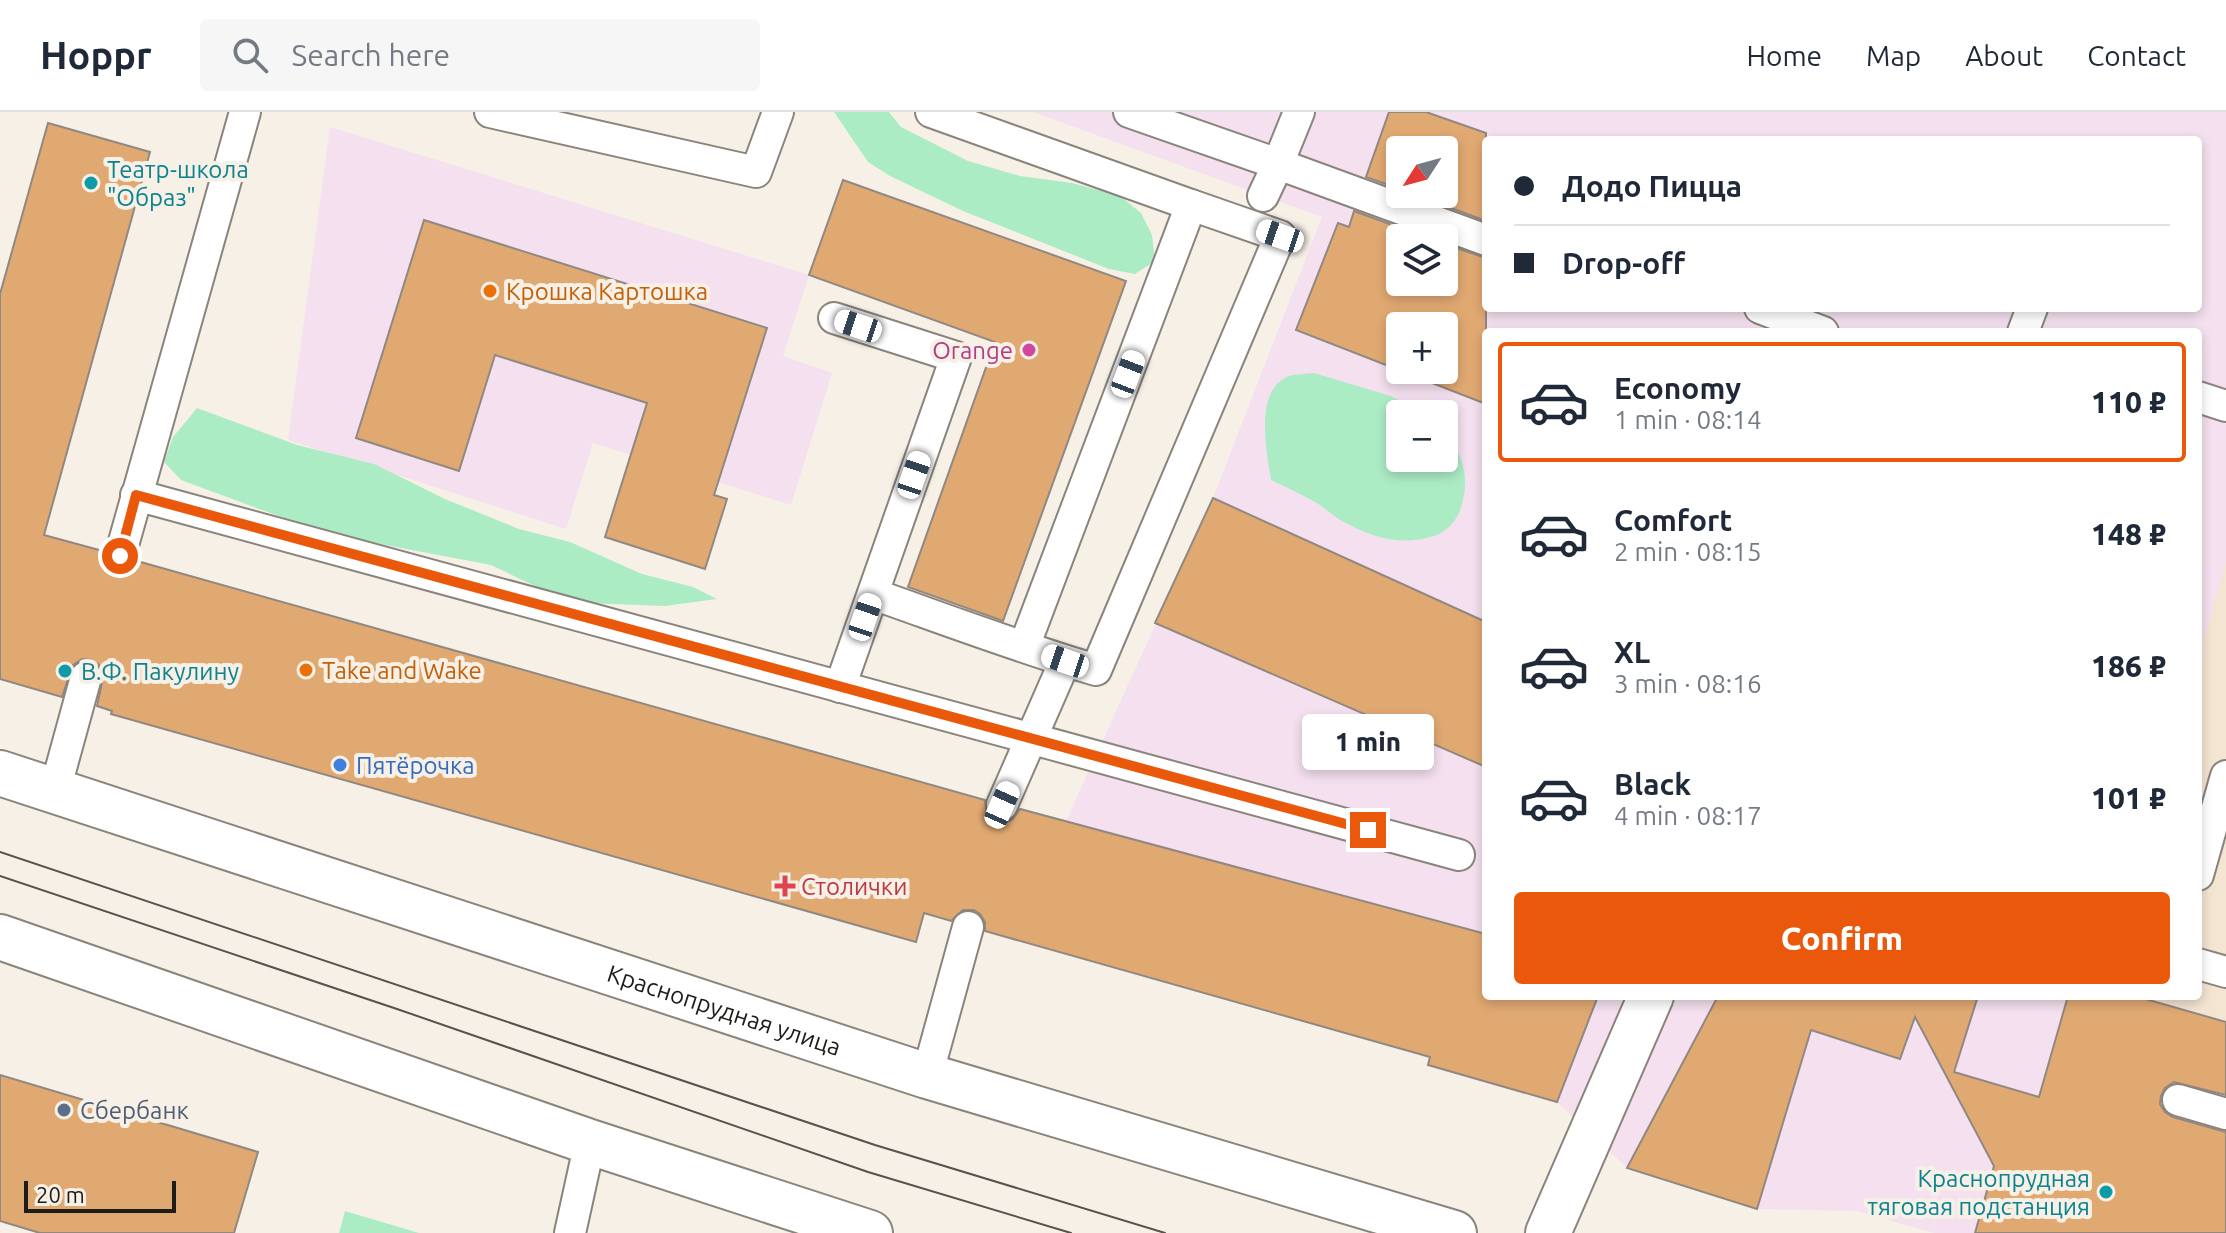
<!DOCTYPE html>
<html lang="en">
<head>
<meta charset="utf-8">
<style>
	:root { --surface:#fff; --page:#f6f6f7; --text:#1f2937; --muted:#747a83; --line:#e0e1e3; --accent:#ea580c }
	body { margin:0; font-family:Ubuntu,sans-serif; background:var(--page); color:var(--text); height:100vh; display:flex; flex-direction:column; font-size:30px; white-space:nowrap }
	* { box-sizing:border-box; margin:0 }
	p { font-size:26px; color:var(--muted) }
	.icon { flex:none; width:44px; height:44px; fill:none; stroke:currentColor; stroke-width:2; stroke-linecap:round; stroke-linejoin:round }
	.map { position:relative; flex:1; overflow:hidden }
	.drawer { position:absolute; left:1482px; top:216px; width:720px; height:672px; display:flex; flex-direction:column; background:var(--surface); border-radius:8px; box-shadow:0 4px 12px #0003 }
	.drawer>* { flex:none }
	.banner { position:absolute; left:1482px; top:24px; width:720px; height:176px; border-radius:8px; box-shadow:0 4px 12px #0003; display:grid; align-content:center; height:176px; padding:0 32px; background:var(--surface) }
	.needle { width:52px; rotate:234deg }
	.buttons { position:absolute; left:1386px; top:24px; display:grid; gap:16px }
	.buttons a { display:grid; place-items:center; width:72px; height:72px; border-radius:8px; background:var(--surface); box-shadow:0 4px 12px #0003; font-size:40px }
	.scale { position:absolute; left:24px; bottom:20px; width:152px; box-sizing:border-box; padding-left:8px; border:4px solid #1e1c18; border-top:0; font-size:22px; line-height:28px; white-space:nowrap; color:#1e1c18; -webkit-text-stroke:6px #f7f0e7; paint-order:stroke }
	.end { position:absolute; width:36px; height:36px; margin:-18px; border:10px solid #ea580c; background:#fff; box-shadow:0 0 0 4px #fff }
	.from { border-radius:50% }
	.bubble { position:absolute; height:56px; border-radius:8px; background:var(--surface); box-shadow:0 4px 12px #0003; font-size:26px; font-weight:800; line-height:56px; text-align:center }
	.car { position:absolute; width:24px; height:48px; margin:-24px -12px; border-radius:10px; box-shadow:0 0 6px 2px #0007; background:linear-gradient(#fff 24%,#345 0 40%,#fff 0 76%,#345 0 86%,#fff 0) }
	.banner b { display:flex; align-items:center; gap:28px; height:76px; font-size:30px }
	.banner b+b { border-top:2px solid var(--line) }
	.banner i { width:20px; height:20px; background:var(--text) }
	ul { padding:14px 0 0; list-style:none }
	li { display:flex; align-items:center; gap:24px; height:120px; margin:0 16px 12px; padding:0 16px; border:4px solid transparent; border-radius:8px }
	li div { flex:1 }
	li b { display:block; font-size:30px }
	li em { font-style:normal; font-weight:800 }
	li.selected { border-color:var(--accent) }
	li>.icon { width:72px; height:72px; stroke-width:1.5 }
	.primary-button { display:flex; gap:16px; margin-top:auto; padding:16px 32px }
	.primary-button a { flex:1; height:92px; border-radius:8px; background:var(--accent); color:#fff; font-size:32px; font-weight:800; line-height:92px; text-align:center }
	header { display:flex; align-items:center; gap:48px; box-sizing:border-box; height:112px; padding:0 40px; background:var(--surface); border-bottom:2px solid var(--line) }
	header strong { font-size:38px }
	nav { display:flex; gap:44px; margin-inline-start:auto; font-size:28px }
	.search { width:560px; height:72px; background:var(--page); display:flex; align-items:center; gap:20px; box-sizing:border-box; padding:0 28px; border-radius:8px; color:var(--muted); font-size:30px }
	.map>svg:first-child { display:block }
</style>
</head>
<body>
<header>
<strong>Hoppr</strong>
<div class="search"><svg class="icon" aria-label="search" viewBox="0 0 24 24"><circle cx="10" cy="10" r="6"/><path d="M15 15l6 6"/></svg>Search here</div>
<nav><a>Home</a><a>Map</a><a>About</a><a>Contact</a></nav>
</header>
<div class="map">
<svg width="2226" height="1121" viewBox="0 0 2226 1121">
	<rect width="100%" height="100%" fill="#f7f0e7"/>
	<g fill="#f4e0ef" fill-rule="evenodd">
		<path d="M1033 0H2226V1121H1934L1857 1099 1757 1097 1627 1056 1557 990 1427 953 1429 945 924 801 958 681 1066 709 1213 386 1322 105ZM1486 28H2198V196H1486ZM1400 38H1444V82H1400ZM1400 126H1444V170H1400ZM1400 214H1444V258H1400ZM1486 220H2198V884H1486ZM1400 302H1444V346H1400Z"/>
		<polygon points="330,15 809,163 783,244 832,261 791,393 593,331 566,417 288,328"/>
	</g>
	<polygon fill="#f4e4d2" points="2226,449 2226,910 2135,884 2198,884 2198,549"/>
	<g fill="#acecc5">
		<polygon points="834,0 889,0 901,15 968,49 1020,64 1072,71 1120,84 1141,101 1152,123 1155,149 1135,162 1109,157 963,99 890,64 868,50"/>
		<path d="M1314 261 1391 284 1424 302H1400V346H1444V320C1462 339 1469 363 1463 388 1460 404 1451 418 1434 424 1401 435 1370 425 1340 408 1332 403 1324 395 1315 390 1301 382 1286 375 1271 368 1267 340 1253 278 1289 264 1296 262 1306 262 1314 261Z"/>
		<polygon points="197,296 297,333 374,352 445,387 519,417 570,430 642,462 693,475 717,487 665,494 586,491 537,475 491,453 327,422 181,368 164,350 173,325"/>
		<polygon points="345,1099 419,1121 339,1121"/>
	</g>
	<g fill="#e1a972" stroke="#908881" stroke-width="2" fill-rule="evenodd">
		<polygon points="1389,0 1426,0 1486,21 1486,109 1413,82 1444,82 1444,38 1400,38 1400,77 1366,65"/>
		<polygon points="48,11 150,40 44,423 103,439 103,449 108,457 114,461 125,461 133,456 137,449 985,688 987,703 996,710 1003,711 1012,708 1020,697 1486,822 1486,884 1598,884 1557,990 1428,953 1430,945 985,819 985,810 980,802 974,798 963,798 951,809 924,801 916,830 111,602 112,599 97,594 104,561 99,553 91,548 82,547 73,553 62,585 0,567 0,182"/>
		<polygon points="843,68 1126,169 1003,509 908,475 995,230 809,163"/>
		<path d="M1354 99 1428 126H1400V170H1444V132L1486 146V292L1296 218 1338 111 1349 115ZM1400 214H1444V258H1400Z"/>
		<polygon points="424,108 767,216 714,383 727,387 705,457 605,425 647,291 495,243 459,359 356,326"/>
		<polygon points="1213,386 1486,510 1486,655 1155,511"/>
		<polygon points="1718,884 1978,884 1954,960 2039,985 2068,884 2135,884 2226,910 2226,983 2174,970 2165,976 2161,984 2160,992 2165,1000 2173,1005 2226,1020 2226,1121 1975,1121 1994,1054 1915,905 1900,947 1811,918 1757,1097 1627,1056"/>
		<polygon points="0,963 258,1040 234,1121 40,1121 0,1109"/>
	</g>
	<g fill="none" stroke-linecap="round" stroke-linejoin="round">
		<g stroke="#8a847c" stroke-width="34">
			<g id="service">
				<polyline points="490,0 756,60 778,0"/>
				<polyline points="931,0 1191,93"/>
				<polyline points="1129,0 1278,52 1299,0"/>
				<polyline points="1263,84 1278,52 1486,128"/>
				<polyline points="1760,196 1823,220"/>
				<polyline points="834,206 956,245 840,575"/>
				<polyline points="2023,220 2032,196"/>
				<polyline points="2198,285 2226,294"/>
				<polyline points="136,383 1459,743"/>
				<polyline points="120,444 245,0"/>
				<path d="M873 482C947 508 1021 536 1096 558L1280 124 1191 93 1024 535"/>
				<polyline points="55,678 86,565"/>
				<polyline points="1002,693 1065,549"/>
				<polyline points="2198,763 2226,664"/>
				<polyline points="2198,852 2226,860"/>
				<polyline points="927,964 968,815"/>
				<polyline points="2178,988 2226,1002"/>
				<polyline points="570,1121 590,1030"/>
			</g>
		</g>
		<g stroke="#8a847c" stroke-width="48">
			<polyline id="minor" points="1548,1121 1651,884"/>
		</g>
		<g stroke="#8a847c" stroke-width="48">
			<g id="primary">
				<path id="s1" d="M0 661 927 964 1454 1121"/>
				<polyline points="0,825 590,1030 870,1121"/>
			</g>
		</g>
		<use href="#service" stroke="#fff" stroke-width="30"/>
		<use href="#minor" stroke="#fff" stroke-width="44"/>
		<use href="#primary" stroke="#fff" stroke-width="44"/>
		<g stroke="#56534e" stroke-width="2">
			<polyline points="0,740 875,1033 1165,1121"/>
			<polyline points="0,764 397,897 868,1060 1071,1121"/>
		</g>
	</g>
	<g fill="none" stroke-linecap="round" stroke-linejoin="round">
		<polyline stroke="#ea580c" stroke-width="10" points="120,444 136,383 1368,718"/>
	</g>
	<g fill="#0f9aa8" stroke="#f7f0e7" stroke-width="3">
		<circle cx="91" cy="71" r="8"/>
		<circle cx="65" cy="559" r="8"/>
		<circle cx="2106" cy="1080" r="8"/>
	</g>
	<g fill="#e8710a" stroke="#f7f0e7" stroke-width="3">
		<circle cx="490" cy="179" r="8"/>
		<circle cx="306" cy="558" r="8"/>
	</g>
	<circle fill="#d1479c" stroke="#f7f0e7" stroke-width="3" cx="1029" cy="238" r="8"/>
	<circle fill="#3f7fe0" stroke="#f7f0e7" stroke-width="3" cx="340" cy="653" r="8"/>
	<path fill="#e0444e" stroke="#f7f0e7" stroke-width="3" d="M781 762h8v8h8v8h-8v8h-8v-8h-8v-8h8z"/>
	<circle fill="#5c6f8a" stroke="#f7f0e7" stroke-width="3" cx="64" cy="998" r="8"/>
	<g text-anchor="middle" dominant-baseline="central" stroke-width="8" stroke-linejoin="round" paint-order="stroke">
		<g font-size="24" fill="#0d838f" stroke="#f7f0e7" text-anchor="start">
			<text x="107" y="57">Театр-школа<tspan x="107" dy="28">"Образ"</tspan></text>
			<text x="81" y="559">В.Ф. Пакулину</text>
			<text x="2090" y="1066" text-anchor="end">Краснопрудная<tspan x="2090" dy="28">тяговая подстанция</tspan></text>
		</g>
		<g font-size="24" fill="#c56008" stroke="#f7f0e7" text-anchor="start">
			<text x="506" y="179">Крошка Картошка</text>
			<text x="322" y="558">Take and Wake</text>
		</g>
		<g font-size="24" fill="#b23c85" stroke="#f7f0e7" text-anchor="end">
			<text x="1013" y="238">Orange</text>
		</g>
		<g font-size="24" fill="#366cbe" stroke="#f7f0e7" text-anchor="start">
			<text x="356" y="653">Пятёрочка</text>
		</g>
		<g font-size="24" fill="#be3a42" stroke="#f7f0e7" text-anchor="start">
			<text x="801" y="774">Столички</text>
		</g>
		<g font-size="24" fill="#1e1c18" stroke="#f7f0e7">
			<text stroke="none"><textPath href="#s1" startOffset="762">Краснопрудная улица</textPath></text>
		</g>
		<g font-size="24" fill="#4e5e75" stroke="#f7f0e7" text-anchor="start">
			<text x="80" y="998">Сбербанк</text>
		</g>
	</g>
</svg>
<div class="buttons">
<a><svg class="needle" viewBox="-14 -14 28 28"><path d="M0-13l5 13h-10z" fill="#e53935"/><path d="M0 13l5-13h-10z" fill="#747a83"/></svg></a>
<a><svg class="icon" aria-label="layers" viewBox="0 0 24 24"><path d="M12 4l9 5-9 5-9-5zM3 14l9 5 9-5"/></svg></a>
<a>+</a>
<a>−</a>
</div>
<div class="scale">20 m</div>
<i class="end from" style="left:120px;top:444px"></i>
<i class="end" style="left:1368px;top:718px"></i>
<div class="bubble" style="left:1302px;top:602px;width:132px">1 min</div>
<i class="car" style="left:1280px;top:124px;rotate:289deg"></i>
<i class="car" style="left:858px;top:214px;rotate:288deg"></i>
<i class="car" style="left:1128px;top:262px;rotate:21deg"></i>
<i class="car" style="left:914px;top:363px;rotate:19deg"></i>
<i class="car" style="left:865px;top:505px;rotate:19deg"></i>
<i class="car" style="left:1065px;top:549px;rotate:289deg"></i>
<i class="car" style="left:1002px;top:693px;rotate:24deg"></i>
<div class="banner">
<b><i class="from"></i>Додо Пицца</b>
<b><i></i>Drop-off</b>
</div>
<section class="drawer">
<ul>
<li class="selected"><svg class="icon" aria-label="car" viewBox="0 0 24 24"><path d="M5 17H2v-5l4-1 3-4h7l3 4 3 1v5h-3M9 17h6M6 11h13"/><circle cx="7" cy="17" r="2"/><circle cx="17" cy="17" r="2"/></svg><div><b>Economy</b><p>1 min · 08:14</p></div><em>110 ₽</em></li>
<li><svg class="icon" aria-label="car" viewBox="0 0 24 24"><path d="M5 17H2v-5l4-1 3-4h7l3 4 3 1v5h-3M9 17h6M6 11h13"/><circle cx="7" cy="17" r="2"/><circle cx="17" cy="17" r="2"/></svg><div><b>Comfort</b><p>2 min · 08:15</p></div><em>148 ₽</em></li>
<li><svg class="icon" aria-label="car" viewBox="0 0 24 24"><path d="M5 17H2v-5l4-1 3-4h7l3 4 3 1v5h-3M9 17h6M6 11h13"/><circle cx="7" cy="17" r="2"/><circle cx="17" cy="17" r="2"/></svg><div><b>XL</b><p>3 min · 08:16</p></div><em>186 ₽</em></li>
<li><svg class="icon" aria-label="car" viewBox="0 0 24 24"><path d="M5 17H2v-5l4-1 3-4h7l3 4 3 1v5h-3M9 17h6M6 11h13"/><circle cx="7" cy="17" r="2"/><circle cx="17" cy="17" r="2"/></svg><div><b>Black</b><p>4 min · 08:17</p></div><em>101 ₽</em></li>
</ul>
<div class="primary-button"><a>Confirm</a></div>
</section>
</div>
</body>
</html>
